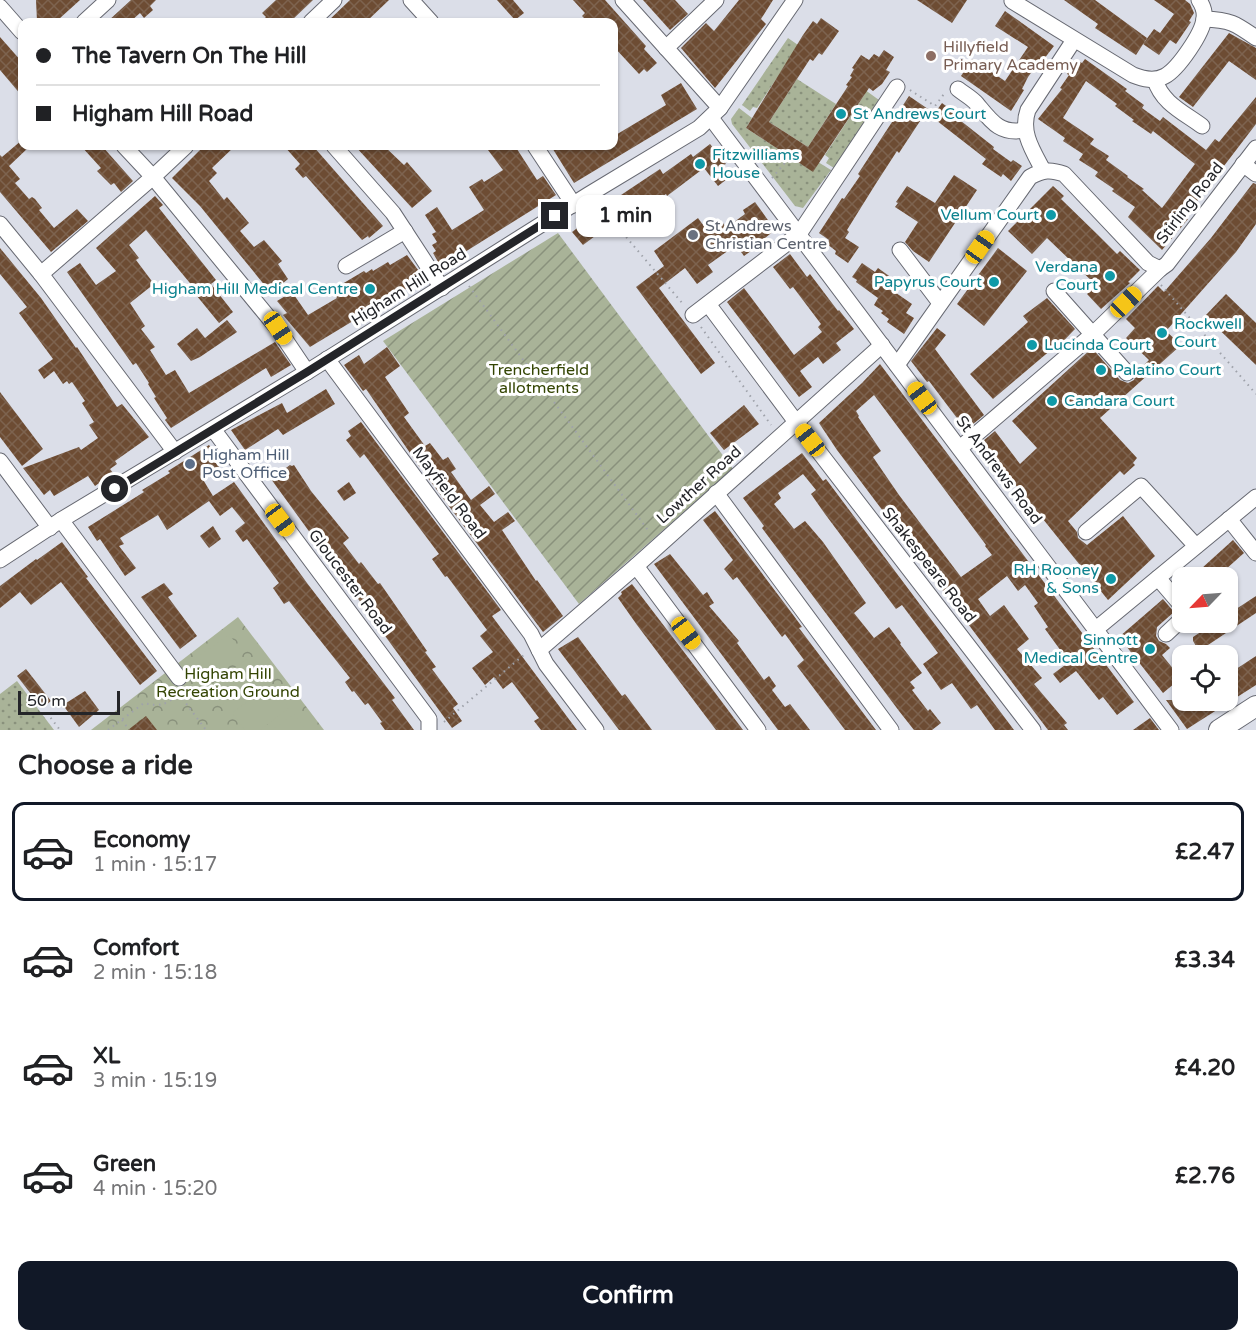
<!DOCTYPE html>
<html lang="en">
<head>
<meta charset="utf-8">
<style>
	:root { --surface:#fff; --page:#f2f2f2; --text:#202124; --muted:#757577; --line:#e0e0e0; --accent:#111827 }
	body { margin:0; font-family:"Varela Round",sans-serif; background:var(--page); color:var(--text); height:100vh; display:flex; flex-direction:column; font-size:22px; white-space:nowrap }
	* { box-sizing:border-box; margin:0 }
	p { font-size:20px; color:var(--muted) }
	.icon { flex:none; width:33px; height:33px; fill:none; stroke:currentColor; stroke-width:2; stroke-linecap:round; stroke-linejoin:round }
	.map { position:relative; height:730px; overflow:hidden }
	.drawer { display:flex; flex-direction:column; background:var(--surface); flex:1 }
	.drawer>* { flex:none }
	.top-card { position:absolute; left:18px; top:18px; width:600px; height:132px; border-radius:12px; box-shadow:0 2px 4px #0004; display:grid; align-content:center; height:132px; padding:0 18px; background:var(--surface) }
	.needle { width:39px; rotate:245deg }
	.buttons { position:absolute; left:1172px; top:567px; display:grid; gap:12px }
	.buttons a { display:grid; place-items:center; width:66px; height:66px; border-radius:12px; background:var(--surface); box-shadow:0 2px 4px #0004; font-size:30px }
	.scale { position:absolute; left:18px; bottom:15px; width:102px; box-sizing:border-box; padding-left:6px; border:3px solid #242529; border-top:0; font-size:16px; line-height:21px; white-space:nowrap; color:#242529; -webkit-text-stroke:4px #fff; paint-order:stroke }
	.end { position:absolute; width:27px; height:27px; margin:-14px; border:8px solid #242529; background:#fff; box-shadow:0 0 0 3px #fff }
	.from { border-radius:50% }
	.bubble { position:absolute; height:42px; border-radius:12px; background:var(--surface); box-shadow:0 2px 4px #0004; font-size:20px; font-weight:700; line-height:42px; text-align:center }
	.car { position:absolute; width:18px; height:36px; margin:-18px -9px; border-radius:8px; box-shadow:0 0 4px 2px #0007; background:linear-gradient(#f5c518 24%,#345 0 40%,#f5c518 0 76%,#345 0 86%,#f5c518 0) }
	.top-card b { display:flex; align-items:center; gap:21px; height:57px; font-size:22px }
	.top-card b+b { border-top:2px solid var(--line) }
	.top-card i { width:15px; height:15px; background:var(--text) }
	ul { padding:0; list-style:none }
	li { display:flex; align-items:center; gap:18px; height:99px; margin:0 12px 9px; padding:0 6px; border:3px solid transparent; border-radius:12px }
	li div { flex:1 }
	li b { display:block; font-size:22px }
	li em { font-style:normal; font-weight:700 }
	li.active { border-color:var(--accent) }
	li>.icon { width:54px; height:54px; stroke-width:1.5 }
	h2 { padding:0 18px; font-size:27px; line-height:72px }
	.cta { display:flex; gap:12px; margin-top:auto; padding:12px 18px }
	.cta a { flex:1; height:69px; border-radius:12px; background:var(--accent); color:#fff; font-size:24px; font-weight:700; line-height:69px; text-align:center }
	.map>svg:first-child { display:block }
</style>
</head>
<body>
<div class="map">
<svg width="1256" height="730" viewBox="0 0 1256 730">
	<defs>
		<pattern id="grass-dots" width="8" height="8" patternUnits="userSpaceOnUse" patternTransform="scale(1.5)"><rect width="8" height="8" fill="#a9b398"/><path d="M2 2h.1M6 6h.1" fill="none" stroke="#89917c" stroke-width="1.8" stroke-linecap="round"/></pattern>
		<pattern id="park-crowns" width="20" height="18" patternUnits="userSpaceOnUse" patternTransform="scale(1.5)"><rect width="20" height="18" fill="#a9b398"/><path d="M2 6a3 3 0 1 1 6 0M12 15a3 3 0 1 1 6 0" fill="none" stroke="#89917c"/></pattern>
		<pattern id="garden-furrows" width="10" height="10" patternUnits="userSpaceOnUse" patternTransform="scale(1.5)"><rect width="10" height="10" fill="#a9b398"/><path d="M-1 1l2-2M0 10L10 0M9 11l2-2" fill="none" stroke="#89917c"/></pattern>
		<pattern id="building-cross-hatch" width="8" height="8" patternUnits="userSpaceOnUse" patternTransform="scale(1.5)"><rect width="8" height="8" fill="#6d4c33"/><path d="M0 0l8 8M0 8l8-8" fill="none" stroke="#7d634f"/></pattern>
	</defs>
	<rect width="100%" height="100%" fill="#dbdee8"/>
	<g fill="url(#grass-dots)">
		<polygon points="788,38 808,52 796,49 757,108 753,107 750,111 742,105"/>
		<polygon points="797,79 836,104 808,147 769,122"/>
		<polygon points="861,87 879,100 834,168 826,163 829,158 825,155 865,94"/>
		<polygon points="739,108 752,118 746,128 812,171 818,162 831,170 803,208 795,206 732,124 731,119"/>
		<polygon points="17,681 54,730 0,730 0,694"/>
	</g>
	<polygon fill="url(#park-crowns)" points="238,617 324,730 91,730"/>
	<polygon fill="url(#garden-furrows)" points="558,233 733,469 579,604 383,341"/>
	<g fill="#a9b398">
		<polygon points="229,634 242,652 203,681 190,663"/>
		<polygon points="247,659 260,677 221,706 208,687"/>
		<polygon points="271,684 289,708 260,730 245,730 232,713"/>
		<polygon points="294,714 306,730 272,730"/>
	</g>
	<g fill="url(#building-cross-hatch)" fill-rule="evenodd">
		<polygon points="36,0 80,0 59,19 37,21"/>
		<polygon points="131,0 156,0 150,6 153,10 144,18 140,13 130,22 107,22"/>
		<polygon points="276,0 313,0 290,22 261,22 266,17 262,13"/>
		<polygon points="350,0 389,0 366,22 327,22"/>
		<polygon points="497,0 513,0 524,13 515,20"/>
		<polygon points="573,0 605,0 646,46 644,49 657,63 647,72 644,69 639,74 614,47 614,22 588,22 582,16 585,13"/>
		<polygon points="643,0 675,0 688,14 670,30"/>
		<polygon points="739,0 773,0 761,19 766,24 715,88 681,48 706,23 714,31"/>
		<polygon points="917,0 967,0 952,23"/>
		<polygon points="1064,0 1095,0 1147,38 1136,55 1095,28 1098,24"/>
		<polygon points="1154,0 1185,0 1190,4 1194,13 1189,21 1191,22 1176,44 1170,40 1159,55 1143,44 1154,29 1160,33 1174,14"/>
		<polygon points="1005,11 1054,46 1044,59 1042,58 1028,77 1022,89 1024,90 1011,111 961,76 972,59 1005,81 1028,47 995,26"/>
		<polygon points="821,18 839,31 822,55 819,53 813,61 810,59 769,122 808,147 848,86 846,85 852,77 850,76 854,69 852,68 861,55 869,60 874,54 879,57 884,50 894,57 886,70 890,72 882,84 873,91 869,88 813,172 746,128 803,35 813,21 817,24"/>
		<polygon points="1229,33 1256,48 1256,80 1229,61 1193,107 1179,97"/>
		<polygon points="0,37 22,62 22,96 0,70"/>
		<path d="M1085 59 1127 89 1125 91 1144 105 1142 108 1160 121 1163 117 1206 150 1215 139 1219 142 1256 97V124L1185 217 1188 219 1162 250 1128 217 1135 207 1112 191 1114 189 1095 176 1098 172 1079 160 1083 154 1063 141 1065 138 1038 119 1062 89 1060 88 1069 75 1067 74 1077 60 1082 63ZM1086 81 1117 104 1115 106 1134 120 1132 121 1151 134 1153 131 1195 164 1162 208 1142 190 1144 189 1127 177 1128 176 1106 160 1109 156 1090 144 1094 139 1063 118Z"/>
		<polygon points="681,83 697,109 574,183 551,146 614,146 614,136 666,105 661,95"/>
		<polygon points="909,96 928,109 899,153 897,151 875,185 847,230 849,232 845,238 859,247 848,263 835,254 836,251 827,244 829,240 819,233 842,198 844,199 860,176 858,174"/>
		<polygon points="942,103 963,118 961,121 994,147 993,149 1011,162 1013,160 1022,166 1011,181 1003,174 1001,177 982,164 986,159 932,117"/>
		<polygon points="22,140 22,146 29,147 9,166 20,179 15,183 29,199 32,197 35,199 42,208 39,210 54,228 77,209 88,221 51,252 0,192 0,155 2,157"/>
		<polygon points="710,144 726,164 723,165 731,176 718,186 704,168 667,196 666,194 641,211 647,221 639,227 629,212 626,214 615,199 660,169 663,174 691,154 693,157"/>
		<polygon points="81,146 102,146 133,181 121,192 114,183 111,185 97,171 101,168"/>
		<polygon points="204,146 235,146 212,168 217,173 209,181 224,200 227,197 249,223 240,231 254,247 264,240 282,261 278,264 288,279 271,293 200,206 172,178"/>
		<polygon points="284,146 313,146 383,226 369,238 368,236 362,240 306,176 303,178 295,169 300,164"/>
		<polygon points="355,146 384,146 404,165 407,162 432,191 412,208"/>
		<polygon points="485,146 515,146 537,180 543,176 556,195 441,267 433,253 436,251 432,245 437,242 432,234 436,232 425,215 437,207 452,230 484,210 469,187 482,179 484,182 503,170"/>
		<polygon points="954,175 977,190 929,262 913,251 905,242 918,222 895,207 898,203 896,202 907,186 935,203"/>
		<polygon points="1253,183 1256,184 1256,224 1236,252 1166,331 1181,345 1100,418 1137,458 1133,463 1135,465 1124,475 1120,471 1068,521 1077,532 1078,538 1087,545 1123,516 1155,556 1108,600 1006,473 1000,477 977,446 995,431 1020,464 1037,448 1012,421 1092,348 1120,380 1128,383 1134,380 1137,372 1149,360 1126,338 1135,328 1126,319 1158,286 1164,292 1211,238"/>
		<polygon points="1053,186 1064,196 1061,199 1097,234 1117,254 1120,251 1140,270 1128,282 1130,283 1101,309 1087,294 1096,285 1047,238 1032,254 1008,231"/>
		<polygon points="155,196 163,205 159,208 216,280 211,284 233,312 219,323 192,290 194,288 146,230 129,245 139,258 136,260 154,284 130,303 145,326 141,329 155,347 150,350 166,375 175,370 189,393 275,342 291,365 271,377 266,368 171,428 165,420 167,418 154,398 156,397 148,384 149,383 136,363 133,365 67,272 80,263 96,285 116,271 96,248"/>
		<polygon points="755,202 775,230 765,238 766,240 744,256 736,245 708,265 713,272 697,284 685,268 659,288 715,363 701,374 636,287 664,266 654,251 698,218 709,233 723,223 726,228 745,214 743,210"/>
		<polygon points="593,216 603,230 583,245 572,232"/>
		<polygon points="0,248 41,298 76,348 77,347 117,407 122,404 149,437 115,461 117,464 110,469 113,473 95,486 88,476 54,496 50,490 44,495 23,468 79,447 81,450 98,438 89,425 94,422 82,403 85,401 72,382 69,384 67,381 63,384 54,371 44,379 38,370 53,359 19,313 27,307 0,274"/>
		<polygon points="998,248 1027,271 984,326 957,304"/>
		<polygon points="790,254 807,277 810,274 838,311 839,310 854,329 836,343 841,350 823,364 818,357 800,371 812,387 799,397 727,302 744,288 794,355 822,332 818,327 821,324 793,287 790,289 773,267"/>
		<polygon points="407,255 424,278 310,347 283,315 287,313 277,301 292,292 308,315 337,298 332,290 364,271 366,273 372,269 373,271 388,262 390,265"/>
		<polygon points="862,263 875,272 878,268 892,278 886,286 912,304 906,313 914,318 904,334 887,322 889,319 881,313 883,311 874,305 878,298 856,282 857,280 852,277"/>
		<polygon points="1226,294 1256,323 1256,365 1205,316"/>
		<polygon points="1047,298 1075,329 1054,351 1052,349 993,399 970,374 1028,322 1023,316"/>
		<polygon points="227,320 237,332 200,357 191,361 177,344 197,328 205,338"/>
		<polygon points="937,328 946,335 935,349 984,415 966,430 929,381 927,382 911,361"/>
		<polygon points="387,347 400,366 385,377 409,413 404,417 425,446 430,443 443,460 448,457 456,469 451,472 471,500 489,486 495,494 480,505 494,522 508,512 515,521 502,530 536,581 537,580 563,616 543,632 419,466 366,389 363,391 344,365 359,355 364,364"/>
		<path d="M880 364 1134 702 1117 715 1103 697 1099 700 1076 671 1060 683 1053 674 1069 662 1045 629 1048 627 1034 606 1038 603 1025 585 1018 591 1007 576 978 599 990 616 1004 605 1029 639 1017 649 1042 678 1034 684 1067 723 1064 725 1068 730H1048L837 450 819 423 862 383ZM874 395 986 545 985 546 992 555 961 577 899 495 873 457 881 451 858 417 859 416 856 411Z"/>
		<polygon points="326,389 335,404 283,435 278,429 245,450 231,430 282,403 287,413"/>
		<polygon points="0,392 43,449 22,466 0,437"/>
		<polygon points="744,405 759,424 724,450 710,433"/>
		<polygon points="361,422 501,610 492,616 577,730 541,730 534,721 539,718 512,682 503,689 494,677 485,685 472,668 493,652 480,636 487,630 447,576 445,577 432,559 439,554 364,454 360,458 346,440 351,436 348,431"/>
		<polygon points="209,445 220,459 215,462 219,467 202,478 213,496 234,482 307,583 395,698 392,700 414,730 385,730 380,723 382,722 368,703 365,705 354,691 352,692 345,682 350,678 289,601 284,604 273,588 279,583 247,539 243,542 235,531 245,523 232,507 220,516 209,501 167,530 158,515 120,538 124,544 119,546 136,568 125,576 100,539 97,541 88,527 144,492 142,490 170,473 168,471"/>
		<polygon points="802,453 823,481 826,479 1014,730 995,730 977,705 971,709 952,683 941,690 923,664 938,653 902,605 896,609 825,514 811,494 816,490 803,474 778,493 781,498 774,504 794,529 805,521 823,542 866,603 854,613 874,638 889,627 901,643 900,644 922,673 910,682 915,688 912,690 928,711 930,709 941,723 932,730 914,730 899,711 762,528 764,526 743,498"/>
		<polygon points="290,465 292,466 294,465 311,491 349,538 343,543 359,564 361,562 378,584 380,583 427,651 425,652 436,667 432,669 458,704 453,708 462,721 452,728 271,479"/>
		<polygon points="349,482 356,493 344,501 337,491"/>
		<polygon points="715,511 791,612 802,627 799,628 876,730 845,730 797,666 804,660 785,634 782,637 737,577 733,580 724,569 733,560 703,520"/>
		<polygon points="213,526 221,539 209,548 200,536"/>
		<polygon points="1233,540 1244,553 1216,578 1191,578"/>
		<polygon points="62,542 88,577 86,578 157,671 140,685 61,582 31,605 20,592 0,608 0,586 36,559 37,560"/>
		<polygon points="670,554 703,595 707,592 714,603 709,606 739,641 737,643 764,680 769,676 776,686 772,690 785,707 790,704 810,730 778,730 654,564"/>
		<polygon points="164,583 173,594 168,597 197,636 180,649 141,597"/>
		<polygon points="632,584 710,686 743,730 716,730 637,625 618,598 622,594 621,592"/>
		<polygon points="1256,596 1256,613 1199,651 1193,641 1193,637 1216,622 1227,622 1227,615"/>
		<polygon points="1163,599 1174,612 1157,627 1156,636 1159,641 1166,644 1170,648 1162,655 1179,676 1173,680 1175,683 1163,693 1119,637"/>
		<polygon points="578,637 622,696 625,694 652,730 619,730 558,649"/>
		<polygon points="1256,656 1256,685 1187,729 1166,700 1227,700 1227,675"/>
		<polygon points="26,669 51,701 42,708 17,676"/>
		<polygon points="85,691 99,710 79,727 63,705"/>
		<polygon points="146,716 157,730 128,730"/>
		<polygon points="1150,718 1159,730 1133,730"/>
	</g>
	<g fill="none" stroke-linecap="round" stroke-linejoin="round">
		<g stroke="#676972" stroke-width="17">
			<g id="minor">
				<polyline points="411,0 431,22"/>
				<polyline points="623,0 720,108"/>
				<path d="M1012 1 1133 75C1143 79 1154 82 1165 76 1178 69 1203 33 1204 18 1205 11 1203 6 1199 0"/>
				<polyline points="0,7 22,32"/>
				<path d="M1204 19C1230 20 1235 23 1256 38"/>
				<polyline points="84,22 108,0"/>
				<polyline points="311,22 334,0"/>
				<polyline points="666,48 716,0"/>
				<path d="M1155 80C1162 103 1183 112 1202 126"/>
				<path d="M958 89C964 94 972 98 977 104 991 121 1000 135 1025 130"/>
				<polyline points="711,118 1171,730"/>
				<polyline points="124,146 153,177 278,329 307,372"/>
				<polyline points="334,146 393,213 442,288"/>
				<polyline points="535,146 574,205"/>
				<polyline points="1243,164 1256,174"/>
				<path d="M1043 170C1033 151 1020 132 1028 110L1074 40"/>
				<polyline points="0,224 41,274 175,452"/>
				<polyline points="900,250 940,303"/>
				<polyline points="346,266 405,231"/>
				<polyline points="41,274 153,177 186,146"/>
				<polyline points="1054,291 1127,373"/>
				<polyline points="708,304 796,422 1033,730"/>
				<polyline points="693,315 799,234 897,87"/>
				<polyline points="327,359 531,634 546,664 596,730"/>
				<path d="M897 365 1030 177C1043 170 1050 169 1064 174L1148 263 1160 269 1167 264 1256 148"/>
				<polyline points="213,429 429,719 429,730"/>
				<polyline points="960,448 1093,334 1160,269"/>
				<polyline points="0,461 50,528"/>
				<polyline points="716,493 891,730"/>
				<polyline points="1229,519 1256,553"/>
				<polyline points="61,520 179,678"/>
				<polyline points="1086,532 1141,486 1196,546"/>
				<polyline points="0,560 61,520 307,372 588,195 699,128 720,108 795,0"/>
				<polyline points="636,566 758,730"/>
				<polyline points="1158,578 1182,606"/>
				<polyline points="1096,629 1256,497"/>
				<polyline points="1166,634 1182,619"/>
				<polyline points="539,650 636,566 882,345"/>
			</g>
		</g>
		<g stroke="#676972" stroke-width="22">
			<polyline id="major" points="1219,730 1256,706"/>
		</g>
		<g stroke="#9fa2aa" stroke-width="2" stroke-dasharray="1.5 4.5" stroke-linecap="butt">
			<polyline points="910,90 935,106 944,94"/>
			<polyline points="757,157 768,143"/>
			<polyline points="772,178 790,157"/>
			<polyline points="599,205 683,304"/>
			<polyline points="1161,285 1256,394"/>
			<polyline points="469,286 650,533"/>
			<polyline points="701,327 771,425"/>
			<polyline points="179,694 206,730"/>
			<polyline points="47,713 60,730"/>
			<polyline points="122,720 129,730"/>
			<polyline points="444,722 525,654"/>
			<path d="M108 730 144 703C161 707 165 705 179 694"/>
		</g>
		<use href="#minor" stroke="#fff" stroke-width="15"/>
		<use href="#major" stroke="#fff" stroke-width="20"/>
	</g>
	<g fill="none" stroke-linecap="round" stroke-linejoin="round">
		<polyline stroke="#242529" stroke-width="8" points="115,489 307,372 555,216"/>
	</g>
	<circle fill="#8d6e63" stroke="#fff" stroke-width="2" cx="931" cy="56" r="6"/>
	<g fill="#0f9aa8" stroke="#fff" stroke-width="2">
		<circle cx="841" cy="114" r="6"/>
		<circle cx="700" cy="164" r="6"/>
		<circle cx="1051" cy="215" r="6"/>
		<circle cx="1110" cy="276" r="6"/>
		<circle cx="994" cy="282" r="6"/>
		<circle cx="370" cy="289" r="6"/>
		<circle cx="1162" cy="333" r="6"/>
		<circle cx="1032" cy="345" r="6"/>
		<circle cx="1101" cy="370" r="6"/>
		<circle cx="1052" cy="401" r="6"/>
		<circle cx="1111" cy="579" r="6"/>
		<circle cx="1150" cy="649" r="6"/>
	</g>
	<circle fill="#6b7280" stroke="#fff" stroke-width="2" cx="693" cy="235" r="6"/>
	<circle fill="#5c6f8a" stroke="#fff" stroke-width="2" cx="190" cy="464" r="6"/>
	<g text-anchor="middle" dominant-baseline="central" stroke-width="6" stroke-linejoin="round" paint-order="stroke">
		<g font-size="16" fill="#785e54" stroke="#fff" text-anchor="start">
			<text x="943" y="47">Hillyfield<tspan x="943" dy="18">Primary Academy</tspan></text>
		</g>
		<g font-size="16" fill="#0d838f" stroke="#fff" text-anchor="start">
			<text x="853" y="114">St Andrews Court</text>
			<text x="712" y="155">Fitzwilliams<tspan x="712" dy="18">House</tspan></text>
			<text x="1039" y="215" text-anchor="end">Vellum Court</text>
			<text x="1098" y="267" text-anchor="end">Verdana<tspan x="1098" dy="18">Court</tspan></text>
			<text x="982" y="282" text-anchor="end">Papyrus Court</text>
			<text x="358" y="289" text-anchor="end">Higham Hill Medical Centre</text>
			<text x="1174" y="324">Rockwell<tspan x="1174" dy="18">Court</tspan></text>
			<text x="1044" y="345">Lucinda Court</text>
			<text x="1113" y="370">Palatino Court</text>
			<text x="1064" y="401">Candara Court</text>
			<text x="1099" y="570" text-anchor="end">RH Rooney<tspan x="1099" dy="18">&amp; Sons</tspan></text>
			<text x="1138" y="640" text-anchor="end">Sinnott<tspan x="1138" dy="18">Medical Centre</tspan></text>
		</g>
		<g font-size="16" fill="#242529" stroke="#fff">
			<text transform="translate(1190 203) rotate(-52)">Stirling Road</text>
			<text transform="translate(409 287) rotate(-32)">Higham Hill Road</text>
			<text transform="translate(999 470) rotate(53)">St Andrews Road</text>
			<text transform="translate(699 485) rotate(-42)">Lowther Road</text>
			<text transform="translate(449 493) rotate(53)">Mayfield Road</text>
			<text transform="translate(929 565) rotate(52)">Shakespeare Road</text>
			<text transform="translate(350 582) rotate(53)">Gloucester Road</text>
		</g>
		<g font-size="16" fill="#5b616d" stroke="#fff" text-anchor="start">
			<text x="705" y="226">St Andrews<tspan x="705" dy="18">Christian Centre</tspan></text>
		</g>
		<g font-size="16" fill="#344503" stroke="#fff">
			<text x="539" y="370">Trencherfield<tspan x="539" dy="18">allotments</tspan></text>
			<text x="228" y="674">Higham Hill<tspan x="228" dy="18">Recreation Ground</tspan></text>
		</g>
		<g font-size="16" fill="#4e5e75" stroke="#fff" text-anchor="start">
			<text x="202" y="455">Higham Hill<tspan x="202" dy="18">Post Office</tspan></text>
		</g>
	</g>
</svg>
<div class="buttons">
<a><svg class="needle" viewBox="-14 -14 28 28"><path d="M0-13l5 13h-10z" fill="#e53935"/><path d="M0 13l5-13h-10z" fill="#757577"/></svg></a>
<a><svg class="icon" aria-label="locate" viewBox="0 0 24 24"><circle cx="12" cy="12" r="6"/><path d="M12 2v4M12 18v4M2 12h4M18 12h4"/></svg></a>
</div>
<div class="scale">50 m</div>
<i class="end from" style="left:115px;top:489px"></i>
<i class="end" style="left:555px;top:216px"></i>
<div class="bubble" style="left:576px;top:195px;width:99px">1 min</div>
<i class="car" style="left:980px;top:247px;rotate:35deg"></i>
<i class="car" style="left:1126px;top:302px;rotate:46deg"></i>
<i class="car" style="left:278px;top:328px;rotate:146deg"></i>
<i class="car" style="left:922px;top:398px;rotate:323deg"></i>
<i class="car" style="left:810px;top:440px;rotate:322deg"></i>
<i class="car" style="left:280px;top:520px;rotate:143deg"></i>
<i class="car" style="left:686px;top:633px;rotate:143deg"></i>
<div class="top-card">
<b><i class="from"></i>The Tavern On The Hill</b>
<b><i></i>Higham Hill Road</b>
</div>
</div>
<section class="drawer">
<h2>Choose a ride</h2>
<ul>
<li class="active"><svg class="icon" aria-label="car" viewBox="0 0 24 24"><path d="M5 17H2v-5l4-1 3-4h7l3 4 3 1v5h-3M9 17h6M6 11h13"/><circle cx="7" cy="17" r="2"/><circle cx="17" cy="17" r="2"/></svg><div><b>Economy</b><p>1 min · 15:17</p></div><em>£2.47</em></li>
<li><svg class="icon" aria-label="car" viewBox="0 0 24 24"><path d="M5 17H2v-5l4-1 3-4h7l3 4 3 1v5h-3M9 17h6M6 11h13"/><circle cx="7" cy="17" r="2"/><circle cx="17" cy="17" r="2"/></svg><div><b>Comfort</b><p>2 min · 15:18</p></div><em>£3.34</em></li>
<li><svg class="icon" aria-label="car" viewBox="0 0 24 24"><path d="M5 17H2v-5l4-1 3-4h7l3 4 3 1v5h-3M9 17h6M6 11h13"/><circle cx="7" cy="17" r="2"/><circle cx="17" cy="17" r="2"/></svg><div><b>XL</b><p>3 min · 15:19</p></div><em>£4.20</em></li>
<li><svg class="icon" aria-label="car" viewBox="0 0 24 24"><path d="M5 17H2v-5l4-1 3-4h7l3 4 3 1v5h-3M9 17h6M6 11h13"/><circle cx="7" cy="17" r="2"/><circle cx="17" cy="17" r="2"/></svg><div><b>Green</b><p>4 min · 15:20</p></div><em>£2.76</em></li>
</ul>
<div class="cta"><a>Confirm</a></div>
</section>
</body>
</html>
